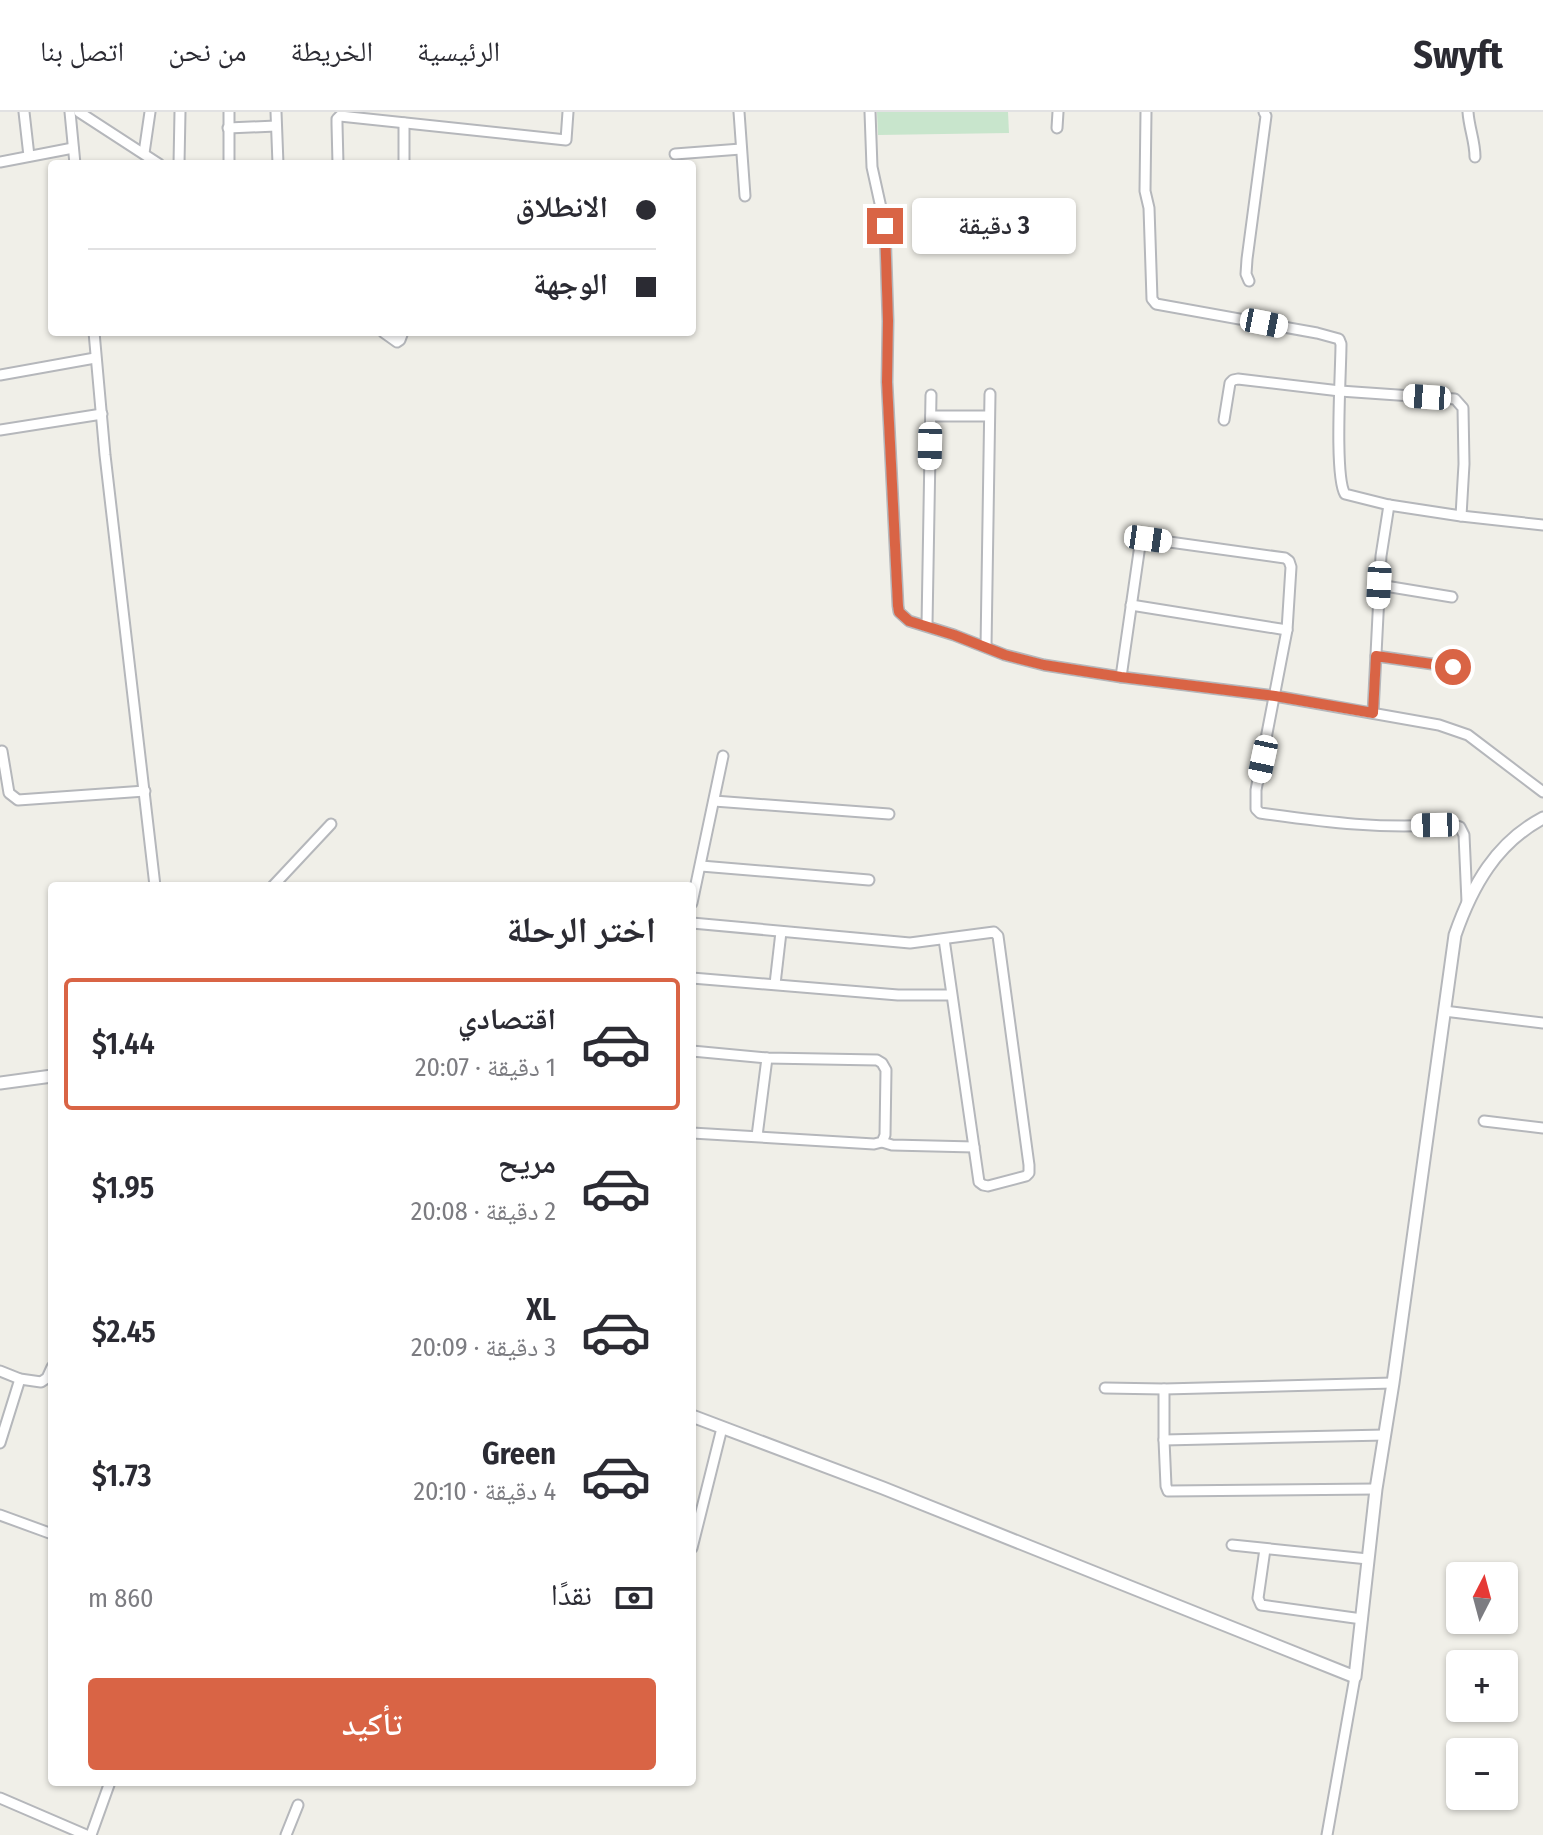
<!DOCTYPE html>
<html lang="ar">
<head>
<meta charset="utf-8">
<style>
	:root { --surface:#fff; --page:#f7f7f7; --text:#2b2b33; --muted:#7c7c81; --line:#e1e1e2; --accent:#d96445 }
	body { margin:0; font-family:"Fira Sans Condensed","Noto Naskh Arabic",sans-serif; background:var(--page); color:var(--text); direction:rtl; height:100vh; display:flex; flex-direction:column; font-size:30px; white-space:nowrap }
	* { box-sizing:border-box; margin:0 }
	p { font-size:26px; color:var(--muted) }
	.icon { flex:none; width:44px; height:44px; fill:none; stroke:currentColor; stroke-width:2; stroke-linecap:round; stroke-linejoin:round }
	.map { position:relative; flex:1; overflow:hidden; direction:ltr }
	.side { position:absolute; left:48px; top:770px; width:648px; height:904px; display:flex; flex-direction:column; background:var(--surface); border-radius:8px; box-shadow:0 2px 6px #0004; direction:rtl }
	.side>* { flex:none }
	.banner { position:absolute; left:48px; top:48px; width:648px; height:176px; border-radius:8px; box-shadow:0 2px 6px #0004; direction:rtl; display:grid; align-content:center; height:176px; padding:0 40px; background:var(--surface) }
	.needle { width:52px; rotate:6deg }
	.controls { position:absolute; left:1446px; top:1450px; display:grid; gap:16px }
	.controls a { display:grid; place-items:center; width:72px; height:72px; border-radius:8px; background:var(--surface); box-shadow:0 2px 6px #0004; font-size:40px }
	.end { position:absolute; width:36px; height:36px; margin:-18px; border:10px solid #d96445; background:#fff; box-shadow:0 0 0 4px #fff }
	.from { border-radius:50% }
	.bubble { position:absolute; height:56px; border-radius:8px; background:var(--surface); box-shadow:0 2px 6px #0004; font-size:26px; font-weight:600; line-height:56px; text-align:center; direction:rtl }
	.car { position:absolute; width:24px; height:48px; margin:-24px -12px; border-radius:10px; box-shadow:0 0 6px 2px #0007; background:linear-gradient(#fff 24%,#345 0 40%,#fff 0 76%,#345 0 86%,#fff 0) }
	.banner b { display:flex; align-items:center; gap:28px; height:76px; font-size:30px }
	.banner b+b { border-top:2px solid var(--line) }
	.banner i { width:20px; height:20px; background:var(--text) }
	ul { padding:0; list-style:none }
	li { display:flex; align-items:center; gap:24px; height:132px; margin:0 16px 12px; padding:0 24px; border:4px solid transparent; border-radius:8px }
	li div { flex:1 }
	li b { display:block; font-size:30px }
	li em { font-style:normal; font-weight:600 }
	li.current { border-color:var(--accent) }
	li>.icon { width:72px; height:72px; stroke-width:1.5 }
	h2 { padding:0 40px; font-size:36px; line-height:96px }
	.pay { display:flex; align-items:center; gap:20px; height:88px; padding:0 40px; font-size:30px }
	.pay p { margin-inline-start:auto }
	.primary-button { display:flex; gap:16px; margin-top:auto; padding:16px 40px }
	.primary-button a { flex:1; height:92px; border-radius:8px; background:var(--accent); color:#fff; font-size:32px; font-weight:600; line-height:92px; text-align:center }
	header { display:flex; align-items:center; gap:48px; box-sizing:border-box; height:112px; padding:0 40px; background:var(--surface); border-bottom:2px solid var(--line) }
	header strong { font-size:38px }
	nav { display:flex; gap:44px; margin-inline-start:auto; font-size:28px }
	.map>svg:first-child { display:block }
</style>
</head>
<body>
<header>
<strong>Swyft</strong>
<nav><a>الرئيسية</a><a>الخريطة</a><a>من نحن</a><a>اتصل بنا</a></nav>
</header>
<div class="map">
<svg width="1543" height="1723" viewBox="0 0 1543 1723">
	<rect width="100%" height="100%" fill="#f0efe8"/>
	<polygon fill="#c8e5cc" points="877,0 1008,0 1009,21 878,23"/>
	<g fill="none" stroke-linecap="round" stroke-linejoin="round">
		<g stroke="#b5b7bb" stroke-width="13">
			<g id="minor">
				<polyline points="24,0 29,44"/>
				<polyline points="70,0 75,52"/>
				<polyline points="79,0 159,52"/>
				<polyline points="229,0 229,52"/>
				<polyline points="276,0 278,52"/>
				<polyline points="739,0 745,84"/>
				<polyline points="870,0 872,55 885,114 888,209 887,270 898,494 899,500 909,509 954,523 1005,543 1044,553 1121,565 1275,584 1439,613 1468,623 1543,680"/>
				<path d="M1146 0 1145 79 1149 96 1152 187 1156 192 1317 221 1339 227 1341 232C1341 259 1334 364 1345 382L1389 393 1461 404 1543 413"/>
				<path d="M1468 0C1469 16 1475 29 1475 45"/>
				<polyline points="404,11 404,52"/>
				<polyline points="228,16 276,14"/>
				<polyline points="1057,16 1058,0"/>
				<polyline points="144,41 150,0"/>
				<polyline points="675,42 741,37"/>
				<polyline points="0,50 73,36"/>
				<polyline points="179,52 180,0"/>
				<polyline points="338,52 337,12 337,7 340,4 566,28 568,0"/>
				<polyline points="1249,169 1246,162 1247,147 1266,4 1264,0"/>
				<polyline points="94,220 105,343 155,774"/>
				<polyline points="383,220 397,230 400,228 403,220"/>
				<polyline points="0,263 95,246"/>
				<polyline points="931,304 989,304"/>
				<polyline points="1224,308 1230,271 1233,268 1238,267 1340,279 1455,287 1463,296 1464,352 1461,404"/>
				<polyline points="0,318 102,302"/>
				<polyline points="1379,473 1452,485"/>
				<polyline points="1131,493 1287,518"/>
				<polyline points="927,513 931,283"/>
				<polyline points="986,535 990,282"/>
				<polyline points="1376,544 1453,555"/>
				<path d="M1121 565 1140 433 1143 429 1148 427 1285 446 1289 449 1291 455 1287 518 1256 678V697L1260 701C1325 710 1385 718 1451 712L1460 715 1464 723 1467 790"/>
				<polyline points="1373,601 1381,444 1389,393"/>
				<polyline points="2,639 9,681 18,688 145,679"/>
				<polyline points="714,689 889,702"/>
				<polyline points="701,754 869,768"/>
				<polyline points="273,774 331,712"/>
				<polyline points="692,791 723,644"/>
				<polyline points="692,811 910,831 994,820 998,824 1029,1053 1029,1061 1026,1064 988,1074 983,1073 979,1070 944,827"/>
				<polyline points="692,866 898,883 951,883"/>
				<polyline points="775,872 781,820"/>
				<polyline points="1444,899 1543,911"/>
				<polyline points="692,939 767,946 877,948 882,951 886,958 885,1023 882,1030 874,1032 692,1021"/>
				<polyline points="1484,1009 1543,1016"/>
				<polyline points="757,1024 767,946"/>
				<polyline points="882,1030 892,1033 974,1035"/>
				<polyline points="0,1259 20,1267 41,1270 47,1266 52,1255"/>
				<polyline points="1105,1276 1164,1277 1393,1271"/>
				<polyline points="1164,1277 1164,1328 1166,1374 1168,1379 1376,1377"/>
				<polyline points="1164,1328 1385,1323"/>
				<polyline points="0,1331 20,1267"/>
				<polyline points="0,1403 52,1422"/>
				<polyline points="1232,1433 1368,1447"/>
				<polyline points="692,1436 722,1316"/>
				<polyline points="1265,1437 1258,1486 1261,1493 1362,1507"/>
				<polyline points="0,1686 86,1723"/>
				<polyline points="91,1723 110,1670"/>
				<polyline points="286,1723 298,1693"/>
				<polyline points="1327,1723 1355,1565"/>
			</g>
		</g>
		<g stroke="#b5b7bb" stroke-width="15">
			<g id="tertiary">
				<polyline points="0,971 52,964"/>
				<path d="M692 1304 883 1376 1355 1565 1376 1377 1393 1271 1455 823C1472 774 1496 731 1543 706"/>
			</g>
		</g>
		<use href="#minor" stroke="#fff" stroke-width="9"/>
		<use href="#tertiary" stroke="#fff" stroke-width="11"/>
	</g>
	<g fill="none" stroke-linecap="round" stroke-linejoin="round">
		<polyline stroke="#d96445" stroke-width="10" points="885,114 888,209 887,270 898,494 899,500 909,509 954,523 1005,543 1044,553 1121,565 1275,584 1373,601 1376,544 1453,555"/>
	</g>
</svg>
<div class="controls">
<a><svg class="needle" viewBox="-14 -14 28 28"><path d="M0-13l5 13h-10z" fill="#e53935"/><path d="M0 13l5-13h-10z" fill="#7c7c81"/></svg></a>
<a>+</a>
<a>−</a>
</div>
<i class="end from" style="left:1453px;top:555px"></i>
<i class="end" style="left:885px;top:114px"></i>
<div class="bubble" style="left:912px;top:86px;width:164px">3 دقيقة</div>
<i class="car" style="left:1264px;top:211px;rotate:101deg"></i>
<i class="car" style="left:1427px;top:285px;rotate:274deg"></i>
<i class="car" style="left:930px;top:334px;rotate:181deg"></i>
<i class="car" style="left:1148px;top:427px;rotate:98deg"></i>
<i class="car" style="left:1379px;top:473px;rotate:183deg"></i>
<i class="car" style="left:1263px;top:647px;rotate:192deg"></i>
<i class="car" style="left:1435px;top:713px;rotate:269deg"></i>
<div class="banner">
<b><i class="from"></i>الانطلاق</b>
<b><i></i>الوجهة</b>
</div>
<section class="side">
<h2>اختر الرحلة</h2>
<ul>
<li class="current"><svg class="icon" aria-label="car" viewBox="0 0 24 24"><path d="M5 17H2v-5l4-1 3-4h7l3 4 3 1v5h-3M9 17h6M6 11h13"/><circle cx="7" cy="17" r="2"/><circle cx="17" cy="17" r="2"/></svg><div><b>اقتصادي</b><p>1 دقيقة · 20:07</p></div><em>$1.44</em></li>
<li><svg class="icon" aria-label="car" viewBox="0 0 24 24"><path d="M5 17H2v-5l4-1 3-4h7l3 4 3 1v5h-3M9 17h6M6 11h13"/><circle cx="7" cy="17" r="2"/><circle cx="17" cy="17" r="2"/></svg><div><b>مريح</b><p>2 دقيقة · 20:08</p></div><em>$1.95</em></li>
<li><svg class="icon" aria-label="car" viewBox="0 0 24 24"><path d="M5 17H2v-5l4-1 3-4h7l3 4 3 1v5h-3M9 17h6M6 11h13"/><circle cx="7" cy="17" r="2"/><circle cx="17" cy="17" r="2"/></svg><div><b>XL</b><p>3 دقيقة · 20:09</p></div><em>$2.45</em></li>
<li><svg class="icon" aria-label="car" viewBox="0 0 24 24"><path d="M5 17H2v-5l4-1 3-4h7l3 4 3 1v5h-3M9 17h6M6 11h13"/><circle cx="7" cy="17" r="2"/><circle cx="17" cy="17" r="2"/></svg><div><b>Green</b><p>4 دقيقة · 20:10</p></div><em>$1.73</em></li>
</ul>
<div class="pay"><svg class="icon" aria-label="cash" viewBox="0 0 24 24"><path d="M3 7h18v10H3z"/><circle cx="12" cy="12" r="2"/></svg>نقدًا<p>860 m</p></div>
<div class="primary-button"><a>تأكيد</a></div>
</section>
</div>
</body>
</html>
